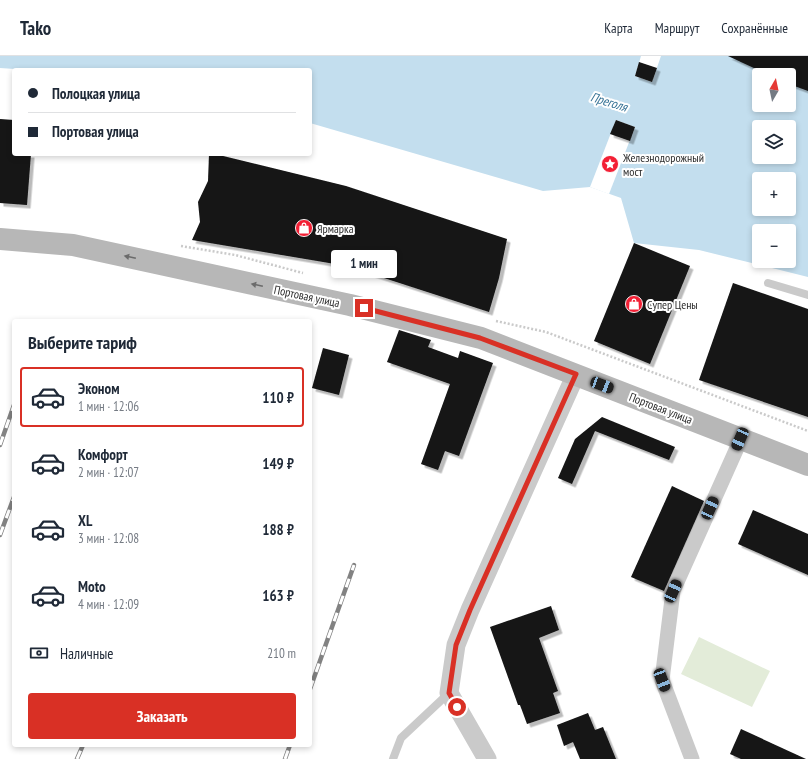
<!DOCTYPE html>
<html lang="ru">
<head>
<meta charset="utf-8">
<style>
	:root { --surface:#fff; --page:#f6f6f7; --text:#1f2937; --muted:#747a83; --line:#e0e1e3; --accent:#d93025 }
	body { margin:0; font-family:"PT Sans Narrow",sans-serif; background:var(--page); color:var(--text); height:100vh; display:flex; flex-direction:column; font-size:15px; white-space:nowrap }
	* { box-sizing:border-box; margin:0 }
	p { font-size:13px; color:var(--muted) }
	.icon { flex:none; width:22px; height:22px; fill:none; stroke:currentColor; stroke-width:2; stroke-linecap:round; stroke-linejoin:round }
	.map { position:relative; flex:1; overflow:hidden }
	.drawer { position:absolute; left:12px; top:263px; width:300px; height:428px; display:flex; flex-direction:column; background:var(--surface); border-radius:4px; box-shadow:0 2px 6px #0003 }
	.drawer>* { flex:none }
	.hud { position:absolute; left:12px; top:12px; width:300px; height:88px; border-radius:4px; box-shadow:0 2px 6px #0003; display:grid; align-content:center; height:88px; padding:0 16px; background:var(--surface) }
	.needle { width:26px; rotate:9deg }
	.buttons { position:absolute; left:752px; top:12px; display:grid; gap:8px }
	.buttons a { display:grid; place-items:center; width:44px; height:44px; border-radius:4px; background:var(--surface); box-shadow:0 2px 6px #0003; font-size:20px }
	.end { position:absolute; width:18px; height:18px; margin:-9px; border:5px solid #d93025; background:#fff; box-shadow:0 0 0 2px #fff }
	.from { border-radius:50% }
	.bubble { position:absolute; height:28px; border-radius:4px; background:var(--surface); box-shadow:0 2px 6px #0003; font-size:13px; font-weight:700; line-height:28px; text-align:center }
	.car { position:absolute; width:12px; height:24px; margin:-12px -6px; border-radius:5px; box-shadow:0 0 3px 1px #0007; background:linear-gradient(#222 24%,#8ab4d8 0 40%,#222 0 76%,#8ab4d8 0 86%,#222 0) }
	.hud b { display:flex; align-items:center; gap:14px; height:38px; font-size:15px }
	.hud b+b { border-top:1px solid var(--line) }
	.hud i { width:10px; height:10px; background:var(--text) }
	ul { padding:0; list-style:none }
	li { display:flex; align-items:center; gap:12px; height:60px; margin:0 8px 6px; padding:0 8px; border:2px solid transparent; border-radius:4px }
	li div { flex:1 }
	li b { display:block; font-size:15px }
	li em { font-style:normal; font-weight:700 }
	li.on { border-color:var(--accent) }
	li>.icon { width:36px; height:36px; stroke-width:1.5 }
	h2 { padding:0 16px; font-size:18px; line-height:48px }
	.pay { display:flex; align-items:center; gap:10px; height:44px; padding:0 16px; font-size:15px }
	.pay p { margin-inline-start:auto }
	.action { display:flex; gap:8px; margin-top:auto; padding:8px 16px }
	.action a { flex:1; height:46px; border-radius:4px; background:var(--accent); color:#fff; font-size:16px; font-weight:700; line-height:46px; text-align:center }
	header { display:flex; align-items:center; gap:24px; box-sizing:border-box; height:56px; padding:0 20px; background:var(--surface); border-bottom:1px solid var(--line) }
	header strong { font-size:19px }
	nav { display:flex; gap:22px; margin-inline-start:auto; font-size:14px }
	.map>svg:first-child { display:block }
</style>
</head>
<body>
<header>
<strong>Tako</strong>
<nav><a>Карта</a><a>Маршрут</a><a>Сохранённые</a></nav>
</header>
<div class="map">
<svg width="808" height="703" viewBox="0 0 808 703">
	<defs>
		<filter id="shadow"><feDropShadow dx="3.5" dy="3.5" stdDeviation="0" flood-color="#0004"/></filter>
	</defs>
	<rect width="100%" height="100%" fill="#fff"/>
	<polygon fill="#e3ecd9" points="699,581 770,615 752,651 681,618"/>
	<path fill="#c3deee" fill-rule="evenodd" d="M0 0H808V221L699 194 634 187 621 142 590 131 543 135 310 67V14H30L0 12ZM759 19H789V49H759ZM759 71H789V101H759ZM759 123H789V153H759ZM759 175H789V205H759Z"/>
	<g fill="#fff">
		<polygon points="641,0 661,0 652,26 635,20"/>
		<polygon points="616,64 635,71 609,138 590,131"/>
	</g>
	<g fill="#141414" filter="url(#shadow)">
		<polygon points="728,0 808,0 808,35 789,28 789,19 769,19"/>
		<polygon points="639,6 657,12 652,26 635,20"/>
		<polygon points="0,63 14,64 14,98 31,98 27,149 0,147"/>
		<polygon points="616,64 635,71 630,85 610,78"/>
		<polygon points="209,98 215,98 346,130 507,183 499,222 489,256 347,210 192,184 200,166 198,146 208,125"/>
		<polygon points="634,187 690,210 650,308 594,285"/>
		<polygon points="733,227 808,253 808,361 699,324"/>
		<polygon points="399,274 431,284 428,291 458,302 460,295 493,307 459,400 445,395 438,414 421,408 450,328 387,306"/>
		<polygon points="323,292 349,299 339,339 312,332"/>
		<polygon points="602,361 675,391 669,404 595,375 572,428 558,422 575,383"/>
		<polygon points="672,430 704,445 664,535 631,521"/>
		<polygon points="753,454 808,478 808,519 738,488"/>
		<polygon points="551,550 559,574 539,582 558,635 553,637 560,657 527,668 520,649 518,649 490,571"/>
		<polygon points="588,657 595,674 603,671 616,703 580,703 573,686 564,690 557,669"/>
		<polygon points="741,673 806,703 741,703 730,698"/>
	</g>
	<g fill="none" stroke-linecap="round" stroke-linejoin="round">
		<g stroke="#cacaca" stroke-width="2.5" stroke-dasharray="2 2" stroke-linecap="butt">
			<polyline points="181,190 235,199 303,217"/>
			<polyline points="496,265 546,276 808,375"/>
		</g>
		<g stroke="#cacaca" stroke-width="8">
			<polyline points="768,227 808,239"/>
			<polyline points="393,703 401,682 449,637"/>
		</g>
		<polyline stroke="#cacaca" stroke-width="15" points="692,703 662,624 673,535 741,383"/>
		<polyline stroke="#cacaca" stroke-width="19" points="487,703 449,637 456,589 470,554 576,318"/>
		<polyline stroke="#b7b7b7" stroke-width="22" points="0,183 73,189 350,249 481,282 808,409"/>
		<g stroke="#828282" stroke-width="4.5">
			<g id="rail">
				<polyline points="0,389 14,349"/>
				<polyline points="0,479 14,441"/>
				<polyline points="310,633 354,509"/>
				<polyline points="77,703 83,689"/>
				<polyline points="285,703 290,689"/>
			</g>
		</g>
		<use href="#rail" stroke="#fff" stroke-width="3" stroke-dasharray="9" stroke-linecap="butt"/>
	</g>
	<defs><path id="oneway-solid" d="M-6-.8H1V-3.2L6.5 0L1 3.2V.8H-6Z"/></defs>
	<g fill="#6b6b6b">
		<use href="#oneway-solid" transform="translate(130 201) rotate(-168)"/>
		<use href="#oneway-solid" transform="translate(257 229) rotate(-168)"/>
	</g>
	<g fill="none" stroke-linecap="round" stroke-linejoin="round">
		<polyline stroke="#d93025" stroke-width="5" points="364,252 480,282 576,318 470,554 456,589 449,637 457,651"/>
	</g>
	<defs>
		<g id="sight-disc" transform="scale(0.9)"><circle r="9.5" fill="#f32035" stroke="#fff"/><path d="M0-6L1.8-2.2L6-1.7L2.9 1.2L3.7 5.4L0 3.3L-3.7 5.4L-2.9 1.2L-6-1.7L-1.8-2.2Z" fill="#fff"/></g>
		<g id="shop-disc" transform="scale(0.9)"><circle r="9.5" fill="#f32035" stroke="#fff"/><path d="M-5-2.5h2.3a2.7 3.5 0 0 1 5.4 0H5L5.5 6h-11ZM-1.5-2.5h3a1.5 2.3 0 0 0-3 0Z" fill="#fff"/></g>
	</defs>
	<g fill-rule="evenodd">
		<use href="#sight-disc" x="610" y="108"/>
		<use href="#shop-disc" x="304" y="172"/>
		<use href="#shop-disc" x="634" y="248"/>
	</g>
	<g text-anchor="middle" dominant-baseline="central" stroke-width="4" stroke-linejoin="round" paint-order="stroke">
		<g font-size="12" fill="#2d2d2d" stroke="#fff" text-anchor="start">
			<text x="623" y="101">Железнодорожный<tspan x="623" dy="14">мост</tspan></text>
			<text x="317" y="172">Ярмарка</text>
			<text x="647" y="248">Супер Цены</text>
		</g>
		<g font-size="12" fill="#2d2d2d" stroke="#fff">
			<text transform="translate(307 240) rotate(12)">Портовая улица</text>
			<text transform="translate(661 352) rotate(21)">Портовая улица</text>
		</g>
		<g font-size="13" font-style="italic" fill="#357295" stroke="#fff">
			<text transform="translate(609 46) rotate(17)">Преголя</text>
		</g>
	</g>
</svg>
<div class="buttons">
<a><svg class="needle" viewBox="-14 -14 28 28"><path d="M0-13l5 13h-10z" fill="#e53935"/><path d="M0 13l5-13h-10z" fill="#747a83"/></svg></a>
<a><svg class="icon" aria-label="layers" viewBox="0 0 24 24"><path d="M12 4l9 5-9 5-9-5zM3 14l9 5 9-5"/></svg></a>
<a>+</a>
<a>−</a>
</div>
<i class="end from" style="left:457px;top:651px"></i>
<i class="end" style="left:364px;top:252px"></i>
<div class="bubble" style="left:331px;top:194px;width:66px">1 мин</div>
<i class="car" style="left:602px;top:329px;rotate:111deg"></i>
<i class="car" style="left:740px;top:383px;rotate:204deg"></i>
<i class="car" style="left:710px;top:452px;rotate:24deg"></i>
<i class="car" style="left:673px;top:535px;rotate:24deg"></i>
<i class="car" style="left:662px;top:624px;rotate:159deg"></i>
<div class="hud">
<b><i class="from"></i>Полоцкая улица</b>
<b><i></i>Портовая улица</b>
</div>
<section class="drawer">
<h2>Выберите тариф</h2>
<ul>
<li class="on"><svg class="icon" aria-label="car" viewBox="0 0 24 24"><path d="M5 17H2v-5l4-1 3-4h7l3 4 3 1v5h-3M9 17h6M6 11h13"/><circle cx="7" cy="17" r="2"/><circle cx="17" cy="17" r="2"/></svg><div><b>Эконом</b><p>1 мин · 12:06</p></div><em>110 ₽</em></li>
<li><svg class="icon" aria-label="car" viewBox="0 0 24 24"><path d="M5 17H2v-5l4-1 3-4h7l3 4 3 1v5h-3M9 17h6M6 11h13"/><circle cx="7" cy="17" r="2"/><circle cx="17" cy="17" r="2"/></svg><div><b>Комфорт</b><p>2 мин · 12:07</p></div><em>149 ₽</em></li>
<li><svg class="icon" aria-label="car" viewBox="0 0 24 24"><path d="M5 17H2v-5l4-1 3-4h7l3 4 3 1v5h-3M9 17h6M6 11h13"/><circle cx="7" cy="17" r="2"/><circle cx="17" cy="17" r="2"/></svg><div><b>XL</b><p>3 мин · 12:08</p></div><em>188 ₽</em></li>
<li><svg class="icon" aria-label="car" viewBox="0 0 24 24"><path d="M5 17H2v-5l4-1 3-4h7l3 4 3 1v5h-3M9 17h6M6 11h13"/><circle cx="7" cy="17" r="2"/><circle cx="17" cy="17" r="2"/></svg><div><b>Moto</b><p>4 мин · 12:09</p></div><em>163 ₽</em></li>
</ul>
<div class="pay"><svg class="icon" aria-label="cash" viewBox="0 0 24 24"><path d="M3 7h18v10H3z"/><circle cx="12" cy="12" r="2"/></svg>Наличные<p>210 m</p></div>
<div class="action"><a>Заказать</a></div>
</section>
</div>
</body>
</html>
